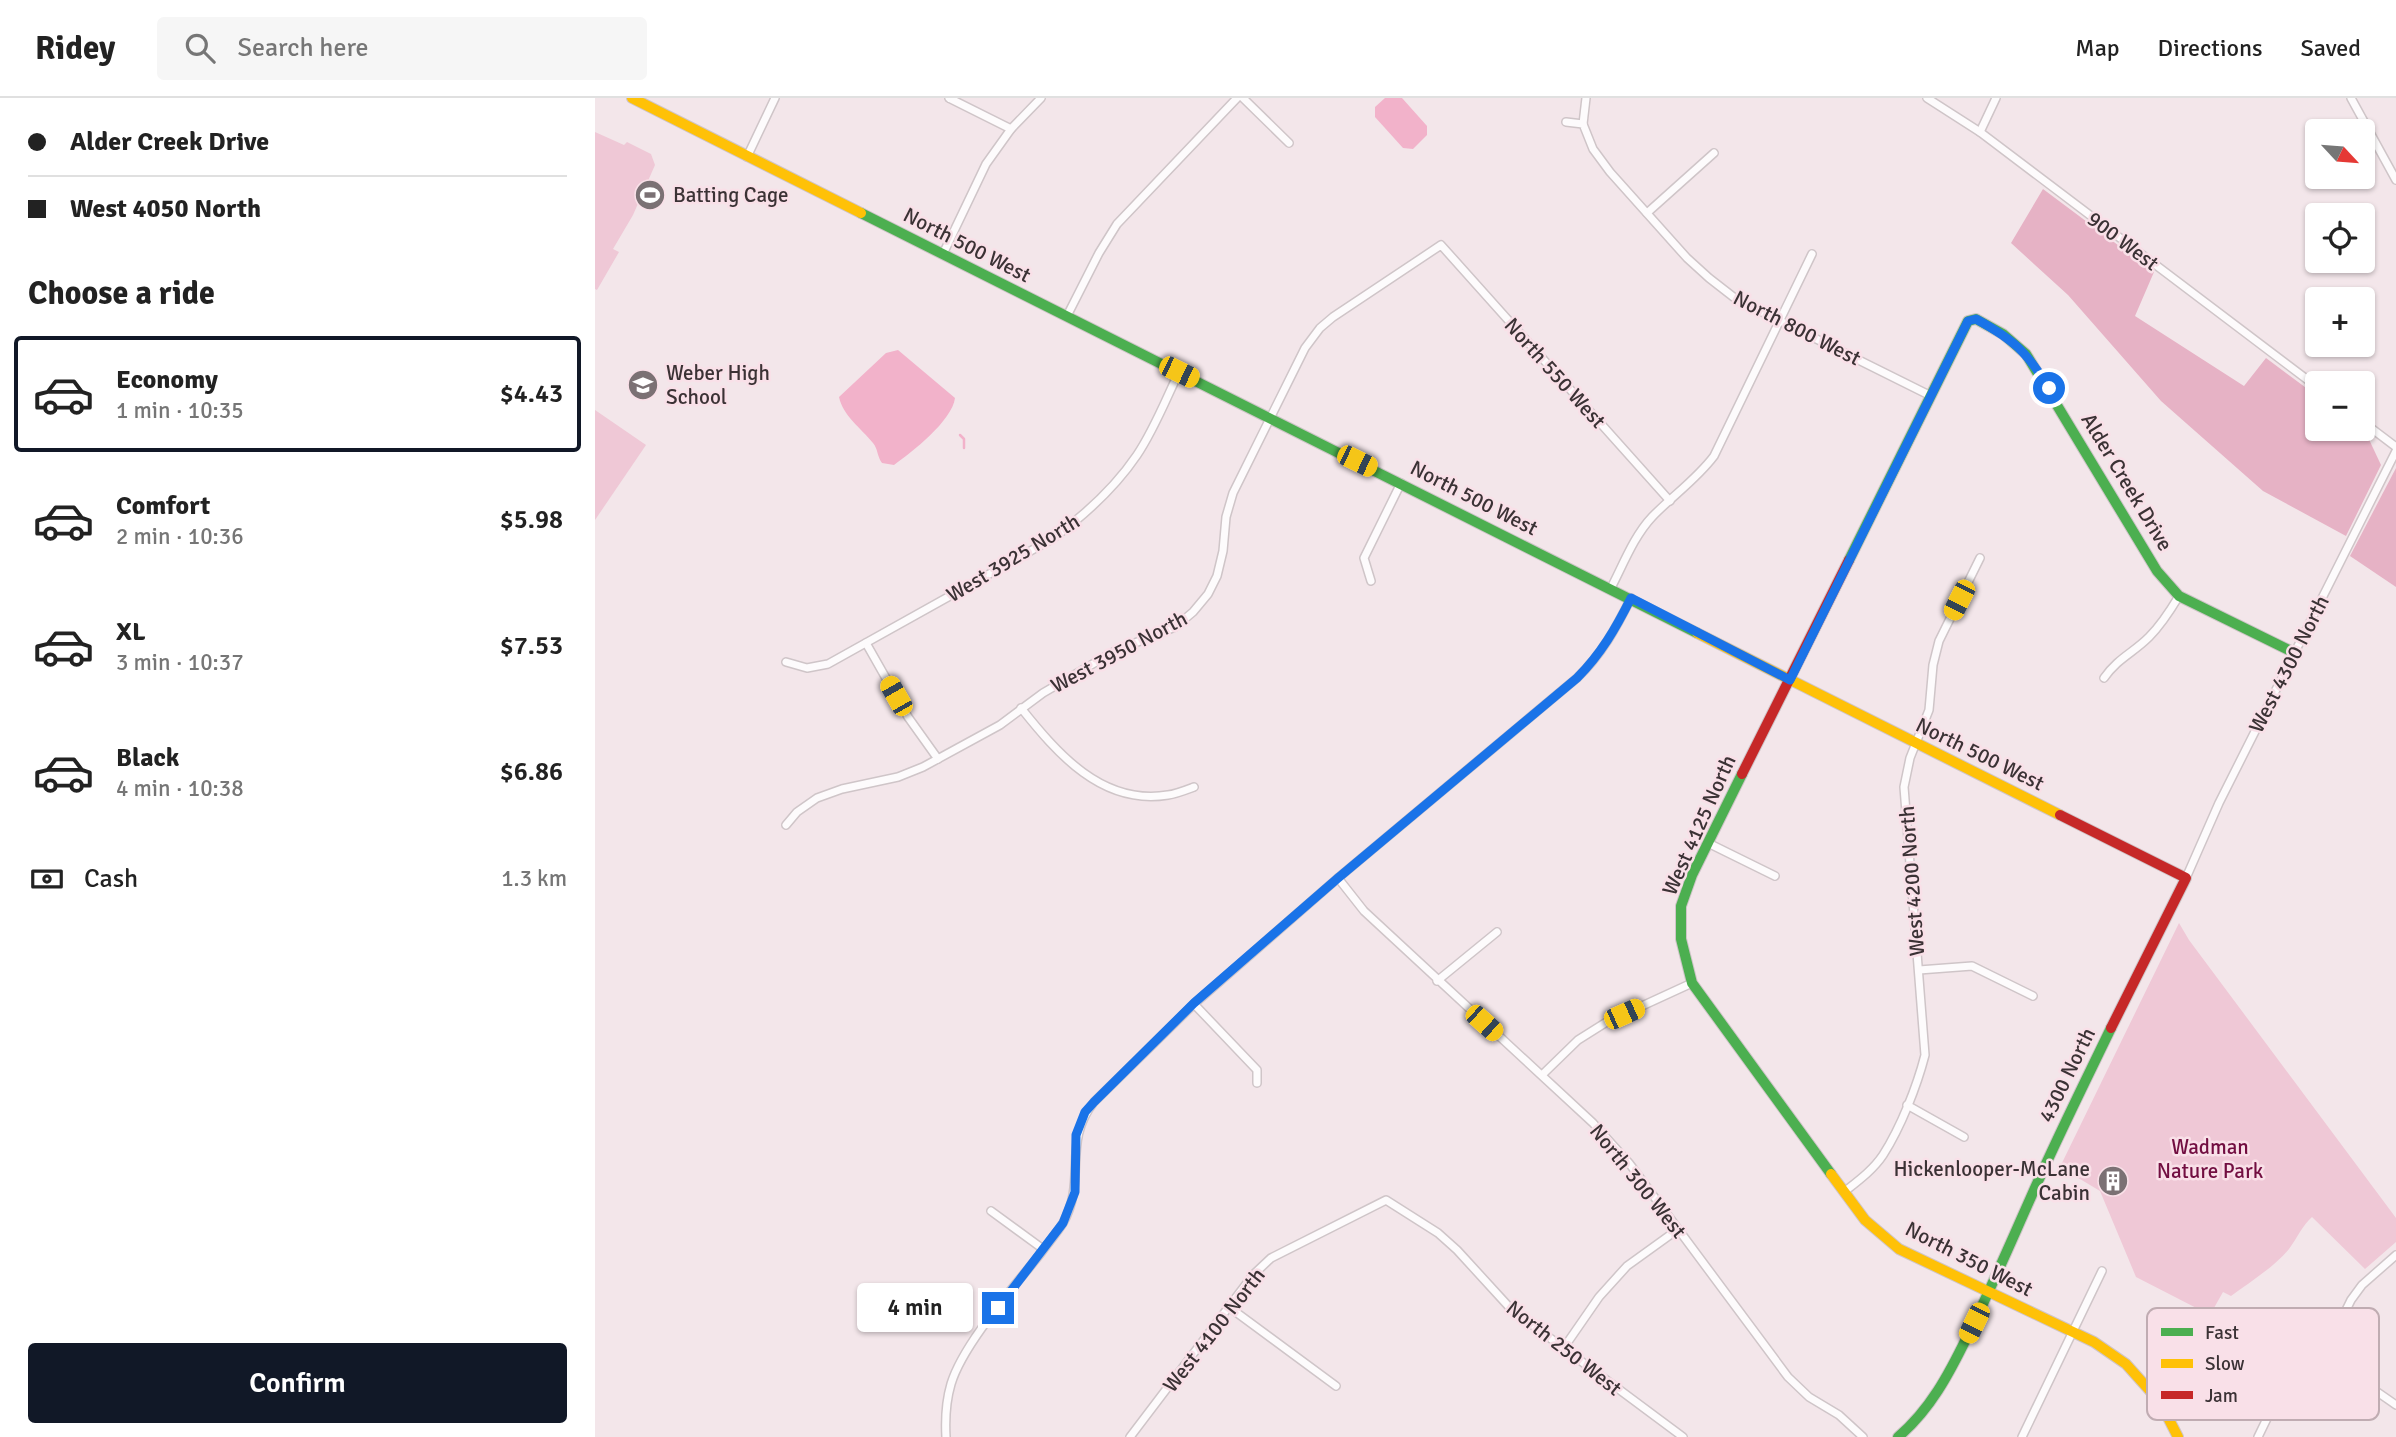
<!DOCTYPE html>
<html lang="en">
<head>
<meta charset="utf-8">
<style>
	:root { --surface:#fff; --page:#f6f6f6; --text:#222; --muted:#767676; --line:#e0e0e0; --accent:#111827 }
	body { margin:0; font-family:Signika,sans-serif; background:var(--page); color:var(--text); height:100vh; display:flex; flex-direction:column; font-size:26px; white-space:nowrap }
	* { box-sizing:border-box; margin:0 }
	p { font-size:23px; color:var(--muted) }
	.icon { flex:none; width:38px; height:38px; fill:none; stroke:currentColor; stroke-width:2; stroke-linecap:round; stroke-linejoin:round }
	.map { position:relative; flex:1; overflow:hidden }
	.panel { display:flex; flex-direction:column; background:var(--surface); width:595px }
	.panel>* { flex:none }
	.hud { display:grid; align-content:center; height:154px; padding:0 28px; background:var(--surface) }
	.needle { width:46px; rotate:116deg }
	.tools { position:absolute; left:1710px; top:21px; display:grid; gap:14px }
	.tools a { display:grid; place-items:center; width:70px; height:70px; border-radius:7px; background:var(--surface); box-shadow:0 2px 5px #0004; font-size:35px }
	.end { position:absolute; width:32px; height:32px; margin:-16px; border:9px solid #1a73e8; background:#fff; box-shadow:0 0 0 4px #fff }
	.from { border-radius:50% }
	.bubble { position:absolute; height:49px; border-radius:7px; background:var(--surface); box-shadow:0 2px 5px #0004; font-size:23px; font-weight:600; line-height:49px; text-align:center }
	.car { position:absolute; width:21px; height:42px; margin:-21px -10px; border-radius:9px; box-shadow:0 0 5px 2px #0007; background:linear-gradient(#f5c518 24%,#345 0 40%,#f5c518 0 76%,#345 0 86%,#f5c518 0) }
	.hud b { display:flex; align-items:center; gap:24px; height:66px; font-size:26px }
	.hud b+b { border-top:2px solid var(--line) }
	.hud i { width:18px; height:18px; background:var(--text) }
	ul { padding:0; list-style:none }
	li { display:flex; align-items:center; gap:21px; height:116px; margin:0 14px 10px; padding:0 14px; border:4px solid transparent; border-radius:7px }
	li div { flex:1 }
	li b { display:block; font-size:26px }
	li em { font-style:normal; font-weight:600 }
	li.current { border-color:var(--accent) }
	li>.icon { width:63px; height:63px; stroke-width:1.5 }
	h2 { padding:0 28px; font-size:32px; line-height:84px }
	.pay { display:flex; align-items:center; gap:18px; height:77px; padding:0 28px; font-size:26px }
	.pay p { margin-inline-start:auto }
	.button { display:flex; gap:14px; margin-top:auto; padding:14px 28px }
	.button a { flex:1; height:80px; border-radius:7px; background:var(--accent); color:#fff; font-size:28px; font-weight:600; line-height:80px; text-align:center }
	header { display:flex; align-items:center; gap:42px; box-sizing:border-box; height:98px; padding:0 35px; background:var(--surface); border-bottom:2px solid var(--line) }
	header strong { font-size:33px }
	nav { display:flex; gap:38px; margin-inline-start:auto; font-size:24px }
	.search { width:490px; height:63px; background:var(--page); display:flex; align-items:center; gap:18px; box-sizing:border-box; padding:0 24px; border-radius:7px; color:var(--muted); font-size:26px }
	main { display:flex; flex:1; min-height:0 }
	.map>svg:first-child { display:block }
</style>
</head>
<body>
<header>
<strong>Ridey</strong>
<div class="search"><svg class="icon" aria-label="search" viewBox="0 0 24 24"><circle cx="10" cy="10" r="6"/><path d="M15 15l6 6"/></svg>Search here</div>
<nav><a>Map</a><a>Directions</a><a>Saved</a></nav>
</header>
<main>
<section class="panel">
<div class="hud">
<b><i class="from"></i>Alder Creek Drive</b>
<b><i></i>West 4050 North</b>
</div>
<h2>Choose a ride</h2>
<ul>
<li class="current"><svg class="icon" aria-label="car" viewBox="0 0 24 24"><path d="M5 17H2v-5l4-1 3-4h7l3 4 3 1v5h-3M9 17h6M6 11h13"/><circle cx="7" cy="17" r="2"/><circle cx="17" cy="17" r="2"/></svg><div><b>Economy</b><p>1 min · 10:35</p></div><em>$4.43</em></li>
<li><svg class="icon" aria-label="car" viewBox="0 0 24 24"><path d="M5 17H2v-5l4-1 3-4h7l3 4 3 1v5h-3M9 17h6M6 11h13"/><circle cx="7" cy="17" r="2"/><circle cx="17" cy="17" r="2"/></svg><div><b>Comfort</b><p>2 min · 10:36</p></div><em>$5.98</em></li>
<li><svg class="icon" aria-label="car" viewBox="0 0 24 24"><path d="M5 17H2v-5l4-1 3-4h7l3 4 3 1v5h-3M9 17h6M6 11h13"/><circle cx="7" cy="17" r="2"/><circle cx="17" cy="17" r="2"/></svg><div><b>XL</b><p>3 min · 10:37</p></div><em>$7.53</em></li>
<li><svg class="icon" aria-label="car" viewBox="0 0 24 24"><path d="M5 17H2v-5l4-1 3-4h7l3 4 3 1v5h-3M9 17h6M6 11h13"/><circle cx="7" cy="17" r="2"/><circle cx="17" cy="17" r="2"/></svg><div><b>Black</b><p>4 min · 10:38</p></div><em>$6.86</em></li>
</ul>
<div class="pay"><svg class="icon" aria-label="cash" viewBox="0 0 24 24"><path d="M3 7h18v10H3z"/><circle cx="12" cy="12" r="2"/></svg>Cash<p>1.3 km</p></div>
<div class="button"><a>Confirm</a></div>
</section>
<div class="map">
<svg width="1801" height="1339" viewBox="0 0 1801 1339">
	<rect width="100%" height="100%" fill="#f3e6ea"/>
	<g fill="#efc8d6">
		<polygon points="0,34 29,47 32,44 56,56 60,67 38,117 18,151 24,154 2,192 0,191"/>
		<polygon points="0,312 51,347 0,422"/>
		<path d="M1584 825 1594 842 1801 1120V1144L1770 1171 1717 1119C1707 1128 1702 1140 1694 1151 1679 1169 1655 1184 1636 1198L1628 1194 1615 1217 1541 1179 1505 1093 1465 1069Z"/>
	</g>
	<g fill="#e6b2c5">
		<polygon points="1448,91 1559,174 1540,218 1649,288 1671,260 1722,298 1722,331 1765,331 1771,335 1786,367 1751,438 1668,393 1566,303 1473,197 1416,145"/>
		<polygon points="1801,370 1801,489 1755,458"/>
	</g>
	<g fill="#f2b2ca">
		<polygon points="790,0 807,0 832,28 832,37 818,51 808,50 780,19 780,9"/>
		<path d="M303 252 360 300C357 323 317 354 299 367L287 365C282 358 283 351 278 345 266 330 248 318 244 299L291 255Z"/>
	</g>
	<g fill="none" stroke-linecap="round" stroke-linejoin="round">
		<polyline stroke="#f2b2ca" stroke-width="2.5" points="365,337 369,341 369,350"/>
		<g stroke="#cfc5c8" stroke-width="10">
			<g id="street">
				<polyline points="354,0 416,31"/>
				<polyline points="648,0 694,45"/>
				<polyline points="1332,0 1385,34 1722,289"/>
				<polyline points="1756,0 1801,82"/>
				<polyline points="971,24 988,26 998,51 1015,74 1092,160 1114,180 1141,201 1336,298"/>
				<polyline points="988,26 991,0"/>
				<polyline points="1385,34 1401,0"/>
				<polyline points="152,59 180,0"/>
				<polyline points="1052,115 1119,55"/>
				<polyline points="348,156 391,66 416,31 446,0"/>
				<polyline points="472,218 504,155 522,126 642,0"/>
				<polyline points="1768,324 1801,349"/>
				<polyline points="776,483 769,460 806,385"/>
				<path d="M1016 490C1028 467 1039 438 1057 419 1077 398 1101 382 1119 358L1217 156"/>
				<polyline points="271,545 313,619 343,661"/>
				<path d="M191 564 212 570 233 566 457 441C490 417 519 391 542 357 559 332 571 301 584 274"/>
				<path d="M1509 580C1523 560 1538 555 1554 539 1566 527 1575 513 1584 498"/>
				<path d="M426 610C462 655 507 708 573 697 581 696 591 692 599 689"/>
				<polyline points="191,727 202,714 222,700 247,691 303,679 328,669 405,627 448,595 520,553 580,529 598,514 613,496 622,478 628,453 631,419 638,395 710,250 725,230 738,219 846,147 1075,403"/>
				<polyline points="1113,745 1180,778"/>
				<polyline points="743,780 769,813 998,1025 1034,1065 1193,1279 1214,1299 1244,1317 1268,1339"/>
				<polyline points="1591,780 1624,705 1801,353"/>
				<polyline points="1324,872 1377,868 1438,898"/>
				<polyline points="842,883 902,834"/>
				<polyline points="599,906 662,972 662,985"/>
				<polyline points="947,977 983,942 1010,925 1097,885"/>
				<polyline points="1312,1007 1369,1039"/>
				<path d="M1249 1094C1263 1083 1278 1072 1288 1057 1306 1029 1322 988 1330 957L1309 689 1315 660 1334 612 1338 567 1344 543 1385 460"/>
				<polyline points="396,1113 448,1151"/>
				<polyline points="634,1209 741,1288"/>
				<polyline points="968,1251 1004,1199 1032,1168 1082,1132"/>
				<polyline points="1729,1257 1801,1307"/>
				<path d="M351 1339C350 1321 351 1303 356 1286 368 1246 419 1189 446 1155 453 1145 462 1135 468 1125 492 1083 467 1044 499 1004L599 906 743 780 982 580C1007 556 1021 530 1036 500"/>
				<polyline points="535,1339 658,1177 676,1160 791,1102 843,1135 862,1152 916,1211 1088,1339"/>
				<polyline points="1427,1339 1507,1173"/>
				<polyline points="1663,1339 1680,1304 1693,1288 1729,1257 1756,1202 1767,1187 1801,1157"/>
			</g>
		</g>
		<g stroke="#cfc5c8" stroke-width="12">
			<g id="fast">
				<polyline points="266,115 1102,535"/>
				<polyline points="1254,462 1373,223 1381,221 1408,236 1431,256 1562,473 1584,498 1700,555"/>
				<polyline points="1147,676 1097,777 1086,808 1086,841 1097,885 1236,1076"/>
				<path d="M1303 1339C1335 1312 1354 1276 1372 1239 1395 1193 1415 1146 1436 1099 1461 1042 1489 986 1516 930"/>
			</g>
		</g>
		<g stroke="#cfc5c8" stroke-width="12">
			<g id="slow">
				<polyline points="37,0 266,115"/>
				<polyline points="1102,535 1465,717"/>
				<polyline points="1236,1076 1270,1122 1304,1151 1499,1244 1531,1266 1565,1304 1583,1339"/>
			</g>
		</g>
		<g stroke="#cfc5c8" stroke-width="12">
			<g id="jam">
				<polyline points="1147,676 1254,462"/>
				<polyline points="1465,717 1591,780 1516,930"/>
			</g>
		</g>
		<use href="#street" stroke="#fdfbfc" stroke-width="7"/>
		<use href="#fast" stroke="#4caf50" stroke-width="10"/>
		<use href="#slow" stroke="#ffc107" stroke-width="10"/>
		<use href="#jam" stroke="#c62828" stroke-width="10"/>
	</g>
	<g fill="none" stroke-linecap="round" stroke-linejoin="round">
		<path stroke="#1a73e8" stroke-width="9" d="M403 1210 468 1125 480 1094 481 1037 490 1014 499 1004 599 905 743 780 982 580C1006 556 1021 530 1036 500L1195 582 1373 223 1381 221C1419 242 1431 253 1454 290"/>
	</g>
	<defs>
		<g id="stadium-disc" transform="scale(1.575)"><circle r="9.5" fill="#7b7174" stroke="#f9e0e8"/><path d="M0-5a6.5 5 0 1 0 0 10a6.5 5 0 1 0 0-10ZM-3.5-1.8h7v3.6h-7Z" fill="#fff"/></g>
		<g id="school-disc" transform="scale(1.575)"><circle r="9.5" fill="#7b7174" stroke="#f9e0e8"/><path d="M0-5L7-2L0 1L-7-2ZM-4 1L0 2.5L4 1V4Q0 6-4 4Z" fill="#fff"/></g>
		<g id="building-disc" transform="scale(1.575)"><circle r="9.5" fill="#7b7174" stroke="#f9e0e8"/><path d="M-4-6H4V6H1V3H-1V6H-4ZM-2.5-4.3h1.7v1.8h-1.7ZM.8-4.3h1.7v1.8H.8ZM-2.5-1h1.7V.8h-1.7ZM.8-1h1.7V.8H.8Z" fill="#fff"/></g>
	</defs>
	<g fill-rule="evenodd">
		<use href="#stadium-disc" x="55" y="97"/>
		<use href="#school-disc" x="48" y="287"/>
		<use href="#building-disc" x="1518" y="1083"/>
	</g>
	<g text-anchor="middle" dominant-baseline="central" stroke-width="5" stroke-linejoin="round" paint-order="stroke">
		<g font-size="21" fill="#3b3235" stroke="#f9e0e8" text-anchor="start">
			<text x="78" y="97">Batting Cage</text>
			<text x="71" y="275">Weber High<tspan x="71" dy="24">School</tspan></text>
			<text x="1495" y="1071" text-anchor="end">Hickenlooper-McLane<tspan x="1495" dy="24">Cabin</tspan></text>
		</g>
		<g font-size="21" fill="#3b3235" stroke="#f9e0e8">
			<text transform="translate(1528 143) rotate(37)">900 West</text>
			<text transform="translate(372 147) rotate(27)">North 500 West</text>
			<text transform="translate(1202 230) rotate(27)">North 800 West</text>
			<text transform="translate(960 275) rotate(48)">North 550 West</text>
			<text transform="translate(1532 384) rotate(59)">Alder Creek Drive</text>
			<text transform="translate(879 400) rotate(27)">North 500 West</text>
			<text transform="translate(418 460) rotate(-31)">West 3925 North</text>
			<text transform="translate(524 554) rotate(-28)">West 3950 North</text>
			<text transform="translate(1694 566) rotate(-63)">West 4300 North</text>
			<text transform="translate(1385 656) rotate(26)">North 500 West</text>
			<text transform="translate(1104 727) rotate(-66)">West 4125 North</text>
			<text transform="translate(1317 783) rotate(-94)">West 4200 North</text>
			<text transform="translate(1472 977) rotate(-64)">4300 North</text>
			<text transform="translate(1043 1083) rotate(51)">North 300 West</text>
			<text transform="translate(1374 1161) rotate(27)">North 350 West</text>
			<text transform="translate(619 1232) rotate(-52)">West 4100 North</text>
			<text transform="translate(969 1250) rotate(38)">North 250 West</text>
		</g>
		<g font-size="21" fill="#720e41" stroke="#f9e0e8">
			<text x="1615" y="1049">Wadman<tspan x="1615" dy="24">Nature Park</tspan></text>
		</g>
	</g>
	<rect x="1552" y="1210" width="232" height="112" rx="10" fill="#f9e0e8" stroke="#c0acb2" stroke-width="2"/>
	<rect x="1566" y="1230" width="32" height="8" fill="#4caf50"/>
	<rect x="1566" y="1261" width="32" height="9" fill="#ffc107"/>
	<rect x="1566" y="1293" width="32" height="8" fill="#c62828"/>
	<g font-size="19" fill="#3b3235">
		<text x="1610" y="1241">Fast</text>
		<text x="1610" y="1272">Slow</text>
		<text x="1610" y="1304">Jam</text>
	</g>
</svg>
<div class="tools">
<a><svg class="needle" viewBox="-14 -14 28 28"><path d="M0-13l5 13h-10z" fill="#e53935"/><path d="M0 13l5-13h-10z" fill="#767676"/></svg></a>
<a><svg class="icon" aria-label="locate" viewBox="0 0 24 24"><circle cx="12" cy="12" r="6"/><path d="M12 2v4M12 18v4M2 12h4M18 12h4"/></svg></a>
<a>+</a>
<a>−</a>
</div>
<i class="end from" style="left:1454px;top:290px"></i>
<i class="end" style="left:403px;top:1210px"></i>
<div class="bubble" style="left:262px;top:1185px;width:116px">4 min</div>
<i class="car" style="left:584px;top:274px;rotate:116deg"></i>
<i class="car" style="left:762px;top:363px;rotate:116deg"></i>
<i class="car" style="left:1364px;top:502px;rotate:207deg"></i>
<i class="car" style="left:301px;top:598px;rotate:330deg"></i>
<i class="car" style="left:1029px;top:916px;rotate:66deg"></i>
<i class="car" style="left:889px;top:925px;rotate:132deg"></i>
<i class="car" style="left:1379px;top:1225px;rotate:206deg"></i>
</div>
</main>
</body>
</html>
